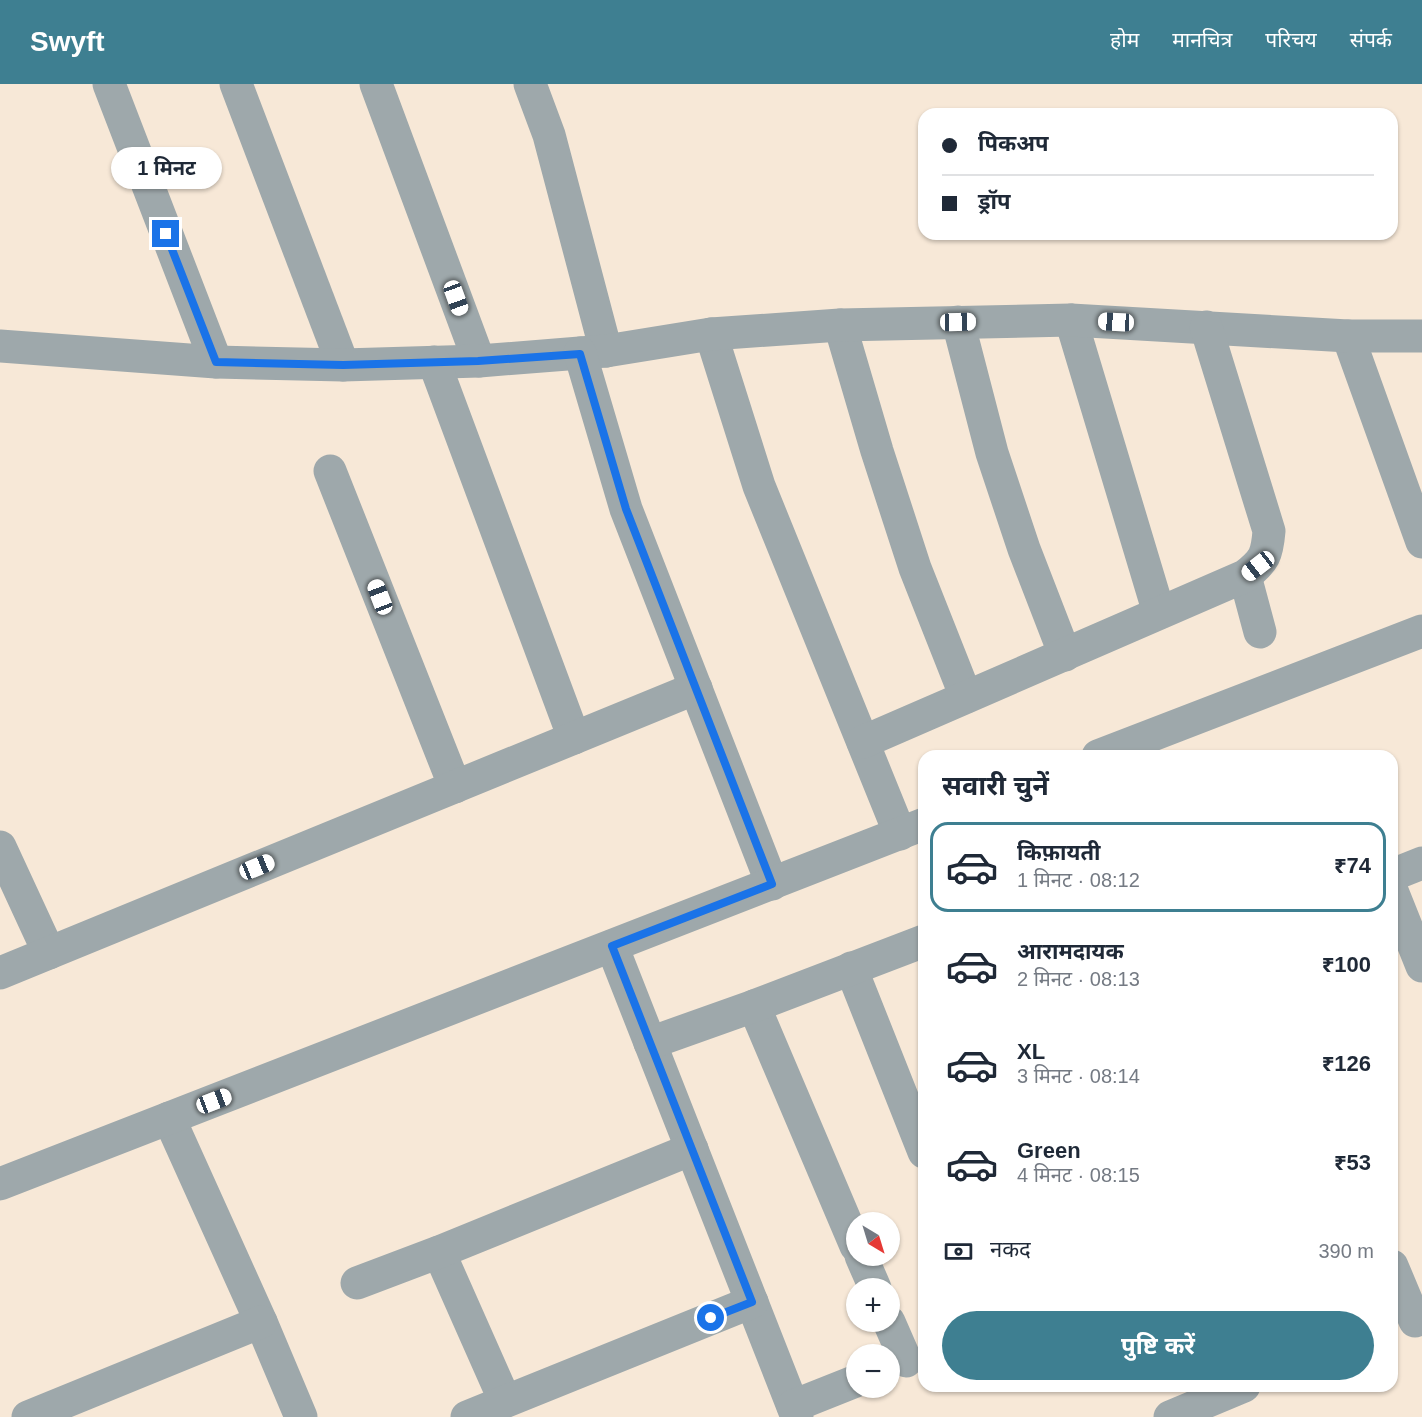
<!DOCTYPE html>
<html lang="hi">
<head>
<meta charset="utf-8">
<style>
	:root { --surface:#fff; --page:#f2f2f3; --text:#1f2937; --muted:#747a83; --line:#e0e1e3; --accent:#3e7f91 }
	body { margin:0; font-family:Arial,"Noto Sans Devanagari",sans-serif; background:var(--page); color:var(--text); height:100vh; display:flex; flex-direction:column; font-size:22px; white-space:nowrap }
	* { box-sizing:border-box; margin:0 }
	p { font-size:20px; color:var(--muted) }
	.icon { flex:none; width:33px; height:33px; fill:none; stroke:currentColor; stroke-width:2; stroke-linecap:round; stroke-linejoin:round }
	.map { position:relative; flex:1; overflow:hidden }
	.details { position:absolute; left:918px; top:666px; width:480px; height:642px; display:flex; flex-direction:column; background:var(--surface); border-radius:18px; box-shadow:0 2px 4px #0004 }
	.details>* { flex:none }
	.guide { position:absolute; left:918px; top:24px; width:480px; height:132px; border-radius:18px; box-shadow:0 2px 4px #0004; display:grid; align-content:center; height:132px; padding:0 24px; background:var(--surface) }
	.needle { width:39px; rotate:142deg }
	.controls { position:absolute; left:846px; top:1128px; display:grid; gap:12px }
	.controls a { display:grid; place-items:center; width:54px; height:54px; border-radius:50%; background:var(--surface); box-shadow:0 2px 4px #0004; font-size:30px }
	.end { position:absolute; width:27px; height:27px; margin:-14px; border:8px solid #1a73e8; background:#fff; box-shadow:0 0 0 3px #fff }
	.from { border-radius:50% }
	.bubble { position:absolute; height:42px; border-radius:21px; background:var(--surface); box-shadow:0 2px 4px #0004; font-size:20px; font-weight:700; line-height:42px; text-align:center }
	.car { position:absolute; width:18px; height:36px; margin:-18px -9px; border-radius:8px; box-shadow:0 0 4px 2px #0007; background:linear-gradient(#fff 24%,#345 0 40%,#fff 0 76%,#345 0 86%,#fff 0) }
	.guide b { display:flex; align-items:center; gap:21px; height:57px; font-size:22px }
	.guide b+b { border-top:2px solid var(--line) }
	.guide i { width:15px; height:15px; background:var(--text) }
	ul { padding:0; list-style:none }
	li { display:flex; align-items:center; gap:18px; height:90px; margin:0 12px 9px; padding:0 12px; border:3px solid transparent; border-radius:18px }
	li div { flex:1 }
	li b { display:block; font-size:22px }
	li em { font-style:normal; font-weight:700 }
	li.active { border-color:var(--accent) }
	li>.icon { width:54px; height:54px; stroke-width:1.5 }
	h2 { padding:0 24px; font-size:27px; line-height:72px }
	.pay { display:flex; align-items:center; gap:15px; height:66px; padding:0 24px; font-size:22px }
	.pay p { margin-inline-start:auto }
	.cta { display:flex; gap:12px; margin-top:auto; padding:12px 24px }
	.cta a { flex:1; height:69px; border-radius:36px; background:var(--accent); color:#fff; font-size:24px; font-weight:700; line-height:69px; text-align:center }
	header { display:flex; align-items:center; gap:36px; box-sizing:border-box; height:84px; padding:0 30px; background:var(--accent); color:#fff }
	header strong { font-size:28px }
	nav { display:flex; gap:33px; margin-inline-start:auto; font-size:21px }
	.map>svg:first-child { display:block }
</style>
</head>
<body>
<header>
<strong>Swyft</strong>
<nav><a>होम</a><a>मानचित्र</a><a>परिचय</a><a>संपर्क</a></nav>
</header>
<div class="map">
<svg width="1422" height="1333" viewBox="0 0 1422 1333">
	<rect width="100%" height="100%" fill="#f7e8d7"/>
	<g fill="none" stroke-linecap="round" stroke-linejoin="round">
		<g stroke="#9ea8ab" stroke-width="33">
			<polyline points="109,0 216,278"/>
			<polyline points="236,0 343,281"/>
			<polyline points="376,0 479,277"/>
			<polyline points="530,0 549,51 606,267"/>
			<polyline points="1071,236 1159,529"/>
			<polyline points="958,238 992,369 1024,465 1065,571"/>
			<polyline points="840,241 877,367 915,484 966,613"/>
			<polyline points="711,250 759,402 900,750"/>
			<polyline points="1348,252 1422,458"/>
			<polyline points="0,262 216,278 343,281 479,277 580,269 606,267 711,250 840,241 1071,236 1348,252 1422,252"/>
			<polyline points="580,269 626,425 772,800"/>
			<polyline points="434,278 574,654"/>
			<polyline points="330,387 455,703"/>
			<polyline points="1245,492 1260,548"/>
			<path d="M863 658 1245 492C1265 476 1267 471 1269 447L1206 243"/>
			<polyline points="1098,672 1422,547"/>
			<polyline points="0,763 49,869"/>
			<polyline points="1392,791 1422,779"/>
			<polyline points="1392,807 1422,882"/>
			<polyline points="612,862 797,1333"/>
			<polyline points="851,884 924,1068"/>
			<polyline points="0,889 696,604"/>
			<polyline points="754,922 856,1162"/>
			<polyline points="650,959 754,922 924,857"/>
			<polyline points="169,1034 261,1238 301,1333"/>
			<polyline points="0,1100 924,740"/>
			<polyline points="439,1168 505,1317"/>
			<polyline points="861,1172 875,1204"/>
			<polyline points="1392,1182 1415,1237"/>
			<polyline points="357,1199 439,1168 692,1065"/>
			<polyline points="889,1238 906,1277"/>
			<polyline points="793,1322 856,1297"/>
			<polyline points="28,1333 261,1238"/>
			<polyline points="467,1333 752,1218"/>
			<polyline points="1170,1333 1244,1302"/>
		</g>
	</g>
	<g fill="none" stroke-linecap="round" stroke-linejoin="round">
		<polyline stroke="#1a73e8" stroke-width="8" points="166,150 216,278 343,281 478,277 580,270 626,425 772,800 612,862 752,1218 711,1234"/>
	</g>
</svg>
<div class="controls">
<a><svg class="needle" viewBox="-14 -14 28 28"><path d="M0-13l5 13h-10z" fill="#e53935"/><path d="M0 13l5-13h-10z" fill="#747a83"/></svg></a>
<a>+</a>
<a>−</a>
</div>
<i class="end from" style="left:711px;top:1234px"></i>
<i class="end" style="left:166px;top:150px"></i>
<div class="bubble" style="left:111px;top:63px;width:111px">1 मिनट</div>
<i class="car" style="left:456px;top:214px;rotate:160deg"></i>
<i class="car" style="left:958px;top:238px;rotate:89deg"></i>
<i class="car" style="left:1116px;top:238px;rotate:273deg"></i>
<i class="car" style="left:1258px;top:482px;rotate:232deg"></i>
<i class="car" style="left:380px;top:513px;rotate:339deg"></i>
<i class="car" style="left:257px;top:783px;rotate:68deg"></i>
<i class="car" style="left:214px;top:1017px;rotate:69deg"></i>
<div class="guide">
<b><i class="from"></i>पिकअप</b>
<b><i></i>ड्रॉप</b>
</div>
<section class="details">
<h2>सवारी चुनें</h2>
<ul>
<li class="active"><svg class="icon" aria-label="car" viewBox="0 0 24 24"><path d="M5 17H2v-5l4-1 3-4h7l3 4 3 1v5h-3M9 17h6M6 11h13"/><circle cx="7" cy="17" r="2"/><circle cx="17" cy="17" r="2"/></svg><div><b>किफ़ायती</b><p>1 मिनट · 08:12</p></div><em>₹74</em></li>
<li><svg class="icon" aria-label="car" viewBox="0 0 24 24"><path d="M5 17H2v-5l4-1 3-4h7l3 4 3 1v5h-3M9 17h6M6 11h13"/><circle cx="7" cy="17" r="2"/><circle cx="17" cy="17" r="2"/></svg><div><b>आरामदायक</b><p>2 मिनट · 08:13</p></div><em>₹100</em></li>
<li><svg class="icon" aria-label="car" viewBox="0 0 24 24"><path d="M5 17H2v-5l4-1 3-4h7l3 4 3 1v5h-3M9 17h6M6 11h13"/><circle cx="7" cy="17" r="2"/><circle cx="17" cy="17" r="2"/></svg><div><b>XL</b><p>3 मिनट · 08:14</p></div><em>₹126</em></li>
<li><svg class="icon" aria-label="car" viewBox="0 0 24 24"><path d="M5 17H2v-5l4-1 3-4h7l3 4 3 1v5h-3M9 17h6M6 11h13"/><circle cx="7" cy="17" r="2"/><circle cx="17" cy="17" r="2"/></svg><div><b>Green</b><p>4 मिनट · 08:15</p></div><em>₹53</em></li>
</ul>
<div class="pay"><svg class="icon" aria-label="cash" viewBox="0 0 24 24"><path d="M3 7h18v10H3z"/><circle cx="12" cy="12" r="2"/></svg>नकद<p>390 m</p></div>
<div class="cta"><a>पुष्टि करें</a></div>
</section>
</div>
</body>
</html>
